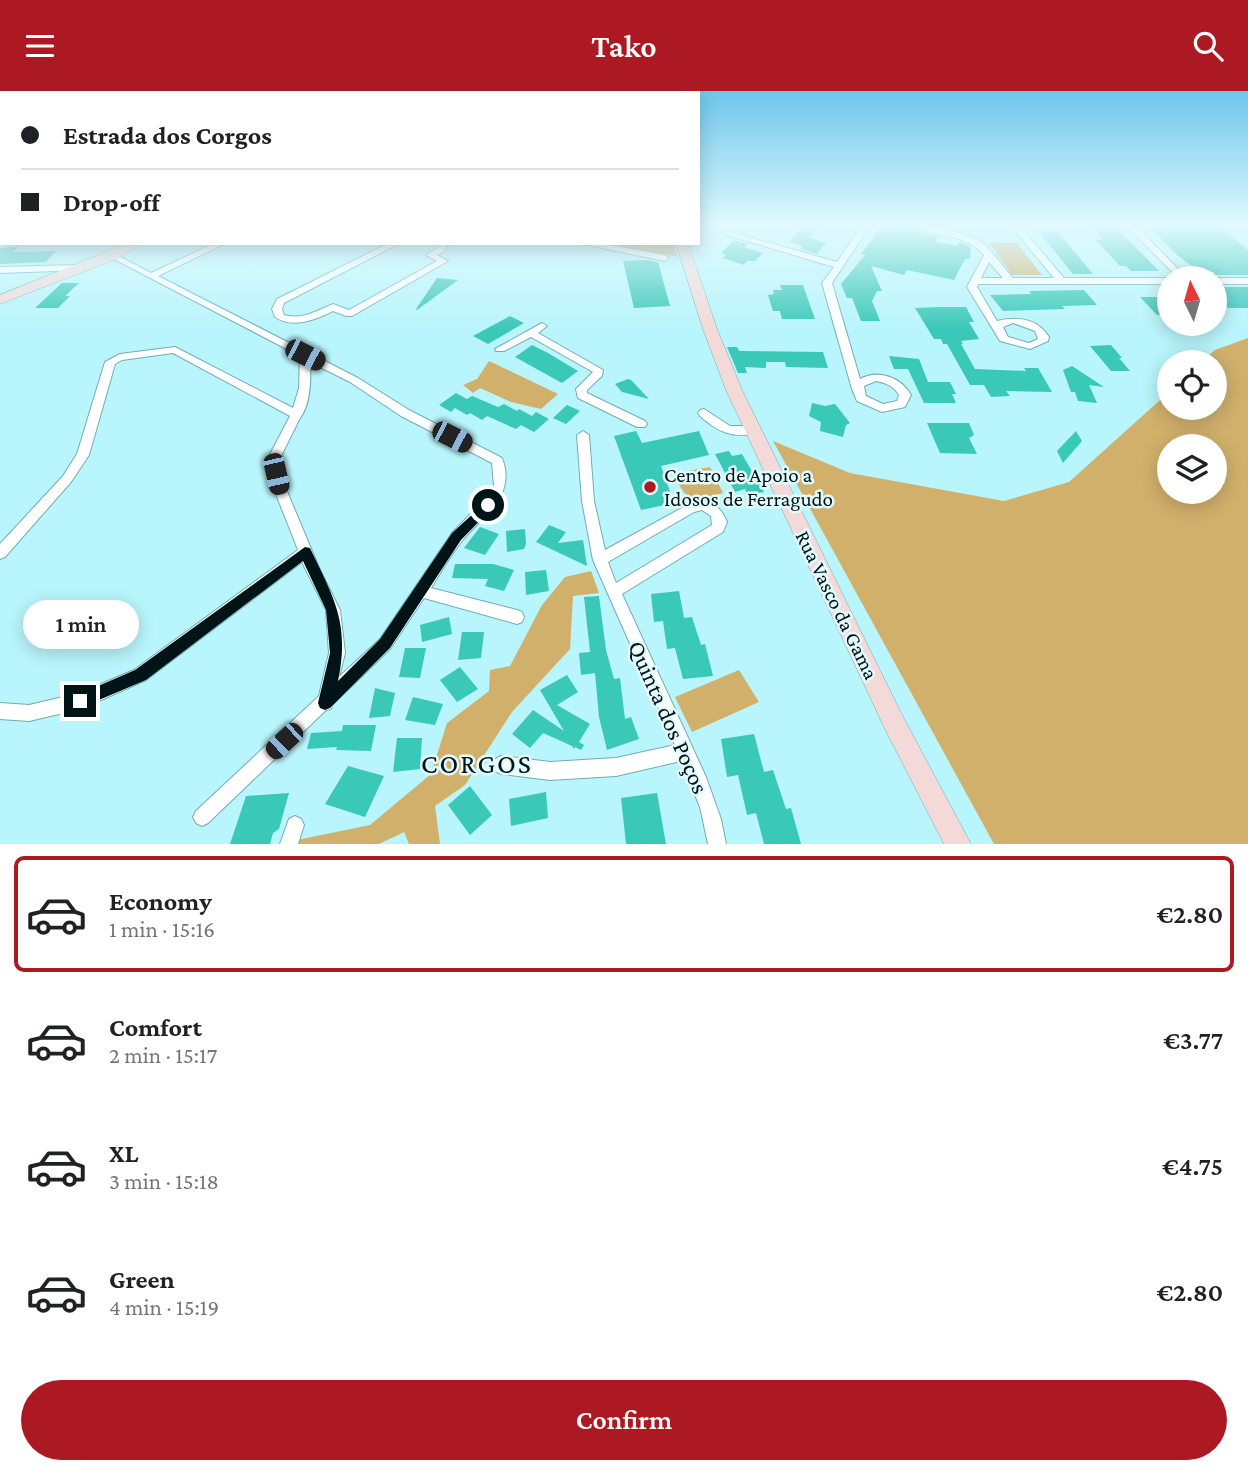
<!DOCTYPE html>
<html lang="en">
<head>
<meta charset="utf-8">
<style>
	:root { --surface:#fff; --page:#f2f2f2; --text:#202124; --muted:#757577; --line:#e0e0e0; --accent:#ac1922 }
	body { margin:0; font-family:"Crimson Pro",serif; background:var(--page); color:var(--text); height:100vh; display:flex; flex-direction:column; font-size:26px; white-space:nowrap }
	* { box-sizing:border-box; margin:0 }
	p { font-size:23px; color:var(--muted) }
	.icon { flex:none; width:38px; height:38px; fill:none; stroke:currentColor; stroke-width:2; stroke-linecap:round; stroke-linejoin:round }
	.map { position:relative; height:753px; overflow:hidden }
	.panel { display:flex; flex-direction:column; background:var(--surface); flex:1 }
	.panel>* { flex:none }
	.top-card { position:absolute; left:0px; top:0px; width:700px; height:154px; box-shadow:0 4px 18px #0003; display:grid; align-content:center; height:154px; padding:0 21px; background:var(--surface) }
	.needle { width:46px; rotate:355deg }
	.controls { position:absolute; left:1157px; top:175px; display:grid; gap:14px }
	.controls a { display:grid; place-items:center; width:70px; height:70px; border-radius:50%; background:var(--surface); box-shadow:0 4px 18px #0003; font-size:35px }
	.end { position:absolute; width:32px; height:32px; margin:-16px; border:9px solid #001316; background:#fff; box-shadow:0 0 0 4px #fff }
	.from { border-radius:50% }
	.bubble { position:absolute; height:49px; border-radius:24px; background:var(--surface); box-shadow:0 4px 18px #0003; font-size:23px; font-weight:600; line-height:49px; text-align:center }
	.car { position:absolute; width:21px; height:42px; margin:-21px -10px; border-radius:9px; box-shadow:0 0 5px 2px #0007; background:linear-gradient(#222 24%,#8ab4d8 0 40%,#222 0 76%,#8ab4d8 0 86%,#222 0) }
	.top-card b { display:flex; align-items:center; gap:24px; height:66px; font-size:26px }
	.top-card b+b { border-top:2px solid var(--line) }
	.top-card i { width:18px; height:18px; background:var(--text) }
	ul { padding:12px 0 0; list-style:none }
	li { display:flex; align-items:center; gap:21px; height:116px; margin:0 14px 10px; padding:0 7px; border:4px solid transparent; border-radius:10px }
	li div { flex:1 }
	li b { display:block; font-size:26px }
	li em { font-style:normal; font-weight:600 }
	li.on { border-color:var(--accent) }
	li>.icon { width:63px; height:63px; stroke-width:1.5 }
	.primary-button { display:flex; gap:14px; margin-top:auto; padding:14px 21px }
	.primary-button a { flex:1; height:80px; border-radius:42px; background:var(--accent); color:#fff; font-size:28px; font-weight:600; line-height:80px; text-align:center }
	header { display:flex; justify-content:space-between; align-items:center; height:91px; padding:0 21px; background:var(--accent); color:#fff; font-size:32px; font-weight:600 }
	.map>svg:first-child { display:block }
</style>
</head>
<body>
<header><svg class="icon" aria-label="menu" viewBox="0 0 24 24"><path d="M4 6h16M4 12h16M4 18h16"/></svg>Tako<svg class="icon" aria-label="search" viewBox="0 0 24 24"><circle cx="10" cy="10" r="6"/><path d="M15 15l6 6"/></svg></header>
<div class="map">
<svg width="1248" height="753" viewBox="0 0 1248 753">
	<rect width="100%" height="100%" fill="#b9f5fc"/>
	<g fill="#d1b06c" fill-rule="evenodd">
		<polygon points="606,152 673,152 677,165 606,155"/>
		<polygon points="989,152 1017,152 1042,184 1012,184"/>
		<path d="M1248 247V753H994L773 350 850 382 1004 410 1069 391 1169 301V317H1214V271H1201L1215 259ZM1214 355V401H1169V355Z"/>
		<polygon points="489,270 558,303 541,318 511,311 480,297 473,302 463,294 477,288"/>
		<path d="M710 376 723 402C697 408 690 416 676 388L682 381Z"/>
		<polygon points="591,480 599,502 573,505 570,558 512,621 465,694 435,715 440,753 409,753 404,741 379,753 296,753 297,749 370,734 431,683 447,632 489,600 490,579 510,575 542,514 565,486"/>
		<polygon points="739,579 759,611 692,641 675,606"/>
	</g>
	<g fill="#3ac8b9">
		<polygon points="805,133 822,133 810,147 826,152 817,163 801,158 803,155 789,151"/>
		<polygon points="887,133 938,145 936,151 958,155 959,151 967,154 971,157 970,168 965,168 954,189 907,179 904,184 871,175 882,200 877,200 872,210 880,230 861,230 852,207 847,207 841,193 865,164 861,163 880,138"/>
		<polygon points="1194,133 1216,133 1248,159 1248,184 1214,184 1214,181 1200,181 1177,164 1150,136 1198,136"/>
		<polygon points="1095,135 1115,135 1159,180 1131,180 1126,175 1120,175 1096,149 1102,149"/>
		<polygon points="1039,141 1058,141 1093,183 1073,183"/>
		<polygon points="734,149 747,153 744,156 763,162 755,170 747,170 744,174 723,167 726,164 721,162"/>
		<polygon points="18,156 13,161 56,160 46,171 0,173 0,157"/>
		<polygon points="647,169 658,171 670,215 634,217 623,170"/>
		<polygon points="437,187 458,189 417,219 416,218"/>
		<polygon points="62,192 79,192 65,205 70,205 58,217 35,217"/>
		<polygon points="780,194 803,194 815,228 782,228 780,220 773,220 768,204 774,203 773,199 782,199"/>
		<polygon points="1214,196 1248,196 1248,217 1228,217 1214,205"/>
		<polygon points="1084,199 1097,214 1062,215 1065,218 1003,220 990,204 1031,203 1029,200"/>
		<polygon points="1140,206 1164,206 1169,211 1169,224 1157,224"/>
		<polygon points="938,216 966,216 974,231 969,231 979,248 961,250 963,253 961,253 975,278 1026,280 1024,277 1038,277 1052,301 1006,300 1010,305 991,306 984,294 970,294 947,253 943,253 941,248 934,248 915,217"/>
		<polygon points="510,225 524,232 488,253 473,245"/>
		<polygon points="532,254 548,262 578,280 562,292 515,266"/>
		<polygon points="1111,254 1122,267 1119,267 1130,280 1111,280 1090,255"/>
		<polygon points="727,256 737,256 739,260 823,261 828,277 786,276 785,271 766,271 766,277 745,276 747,282 738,282"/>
		<polygon points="889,265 919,268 928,291 950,291 956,303 952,303 956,312 924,312 908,278 894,278"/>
		<polygon points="1072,275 1104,296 1089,294 1097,312 1078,310 1075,301 1071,301 1063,279"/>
		<polygon points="628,288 631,289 649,308 622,301 615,293"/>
		<polygon points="456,302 467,308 472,305 498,316 504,313 517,320 519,318 532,325 536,321 549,328 534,341 521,334 516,338 487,325 482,329 470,322 467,324 455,317 451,321 439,314"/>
		<polygon points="812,312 825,315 835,313 850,332 846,334 843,346 820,340 821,331 809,325"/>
		<polygon points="567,314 580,320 566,333 553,327"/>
		<polygon points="927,332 969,332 974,344 969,347 977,363 940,362"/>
		<polygon points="636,340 642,352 699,340 709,364 661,375 674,412 641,419 614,345"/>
		<polygon points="1076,340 1082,350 1063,372 1057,360"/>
		<polygon points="729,360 732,365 742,363 764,401 748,404 745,398 735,401 715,363"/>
		<polygon points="549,434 566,441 558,452 583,449 587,475 536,451"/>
		<polygon points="480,436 499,443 485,464 464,457"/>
		<polygon points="525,438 526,453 524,458 507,461 506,440"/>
		<polygon points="455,473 493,473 514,479 504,500 485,495 488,488 452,487"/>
		<polygon points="546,479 549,500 526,504 525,481"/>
		<polygon points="679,500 684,527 692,526 701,554 705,553 713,585 683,588 675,557 667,558 663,530 654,531 651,503"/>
		<polygon points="599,505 606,559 614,588 620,587 625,628 631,626 639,648 607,659 599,626 595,582 581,584 579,562 590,561 584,506"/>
		<polygon points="449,526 452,543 422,551 420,534"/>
		<polygon points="462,541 484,541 481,567 458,569"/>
		<polygon points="405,557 426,557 420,587 399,586"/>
		<polygon points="460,576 478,598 457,611 440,589"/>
		<polygon points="567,584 578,601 557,614 590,633 579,651 584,654 581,659 575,656 574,658 572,655 543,642 530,657 512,643 533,619 564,640 540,599"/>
		<polygon points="375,597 395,602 390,625 369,627"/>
		<polygon points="413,606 443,613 435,634 405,629"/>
		<polygon points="343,634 376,634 371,660 336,659 337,656 307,658 311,642 342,640"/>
		<polygon points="754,643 764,681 773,679 786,718 791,717 801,753 764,753 756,722 747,724 738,684 727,686 721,648"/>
		<polygon points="397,647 422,647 420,678 393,681"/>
		<polygon points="348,675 384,685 365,726 325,713"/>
		<polygon points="470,695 492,724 470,744 448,714"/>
		<polygon points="546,701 548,727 511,735 509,708"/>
		<polygon points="289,702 279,738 273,742 270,753 230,753 246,705"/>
		<polygon points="657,702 666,753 626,753 621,707"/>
	</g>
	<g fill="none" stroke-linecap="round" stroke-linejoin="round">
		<g stroke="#72acb3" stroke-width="2">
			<g id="street">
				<path d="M863 133H871L832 192 860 288C878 278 901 286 911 304L905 316 882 321 857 310 852 298 822 192 834 176 720 142 727 140 837 171ZM876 290C886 292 894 295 899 304L897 310 883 313 866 305 864 295Z"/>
				<path d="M908 133C925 133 970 142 984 153 994 162 1003 176 1013 187H1054L1011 135 1018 133 1064 187H1169V193H978L977 196 997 230C1018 225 1037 227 1049 246L1048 250 1030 258 1000 250 967 196 984 164C966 142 932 146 908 133ZM989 171 1003 187H981ZM1013 232 1035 240 1038 248 1029 252 1008 246 1003 236Z"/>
				<polygon points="1125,133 1134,133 1187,187 1178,187"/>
				<path d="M215 152H226L158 185 358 287 409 319 502 367C517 406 482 424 462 450 450 465 441 481 431 497L517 519 522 521 524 526 522 531 517 533 424 507 390 558 333 613 331 618 326 619 208 732 202 735 196 732 193 726 196 720 319 605 329 562 326 519 302 471 146 589 81 618 29 630 0 628V612L29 614 80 602 134 579 298 459 274 398 267 369 290 325 173 262 122 269 115 273 89 364 71 391 5 466 0 468V453L63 385 77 363 105 271 120 263 175 256 293 317 299 297 300 265 108 165 115 163 151 182ZM310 271 350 291 401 325 492 372 494 395 483 410 452 442 380 548 339 586 345 562 340 519 320 479 286 398 279 369 300 327C310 315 311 289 310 271Z"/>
				<path d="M389 152H400L284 212 282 218 284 224C303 229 316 220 333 213L349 219 437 170 426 164 437 157 441 152H449L443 161 437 164 448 170 352 225H346L333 220C315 229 293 238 275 226L272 218 277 208Z"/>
				<polygon points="578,152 598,152 665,164 669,167 665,170"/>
				<polygon points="80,174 83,175 83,179 0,182 0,176"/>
				<rect x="1214" y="187" width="34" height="6"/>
				<polygon points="542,232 547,235 538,242 603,279 602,285 587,299 587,302 645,330 647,333 645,336 637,336 578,307 576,298 593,281 531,246 504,260 496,260 495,258"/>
				<path d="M704 318 730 335H753L759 339 757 342C733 348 718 341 700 325L698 322 700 319Z"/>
				<path d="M583 340 589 344 594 410 605 459 691 412 704 409C716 413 722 419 727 431L723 441 622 503 706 686 721 728 726 753H708L700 716 681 670 616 685 550 689 501 683 495 680 492 674 495 668 501 665 550 671 616 667 675 654 593 469 582 410 577 344ZM702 419 711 425 712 434 616 492 608 471 694 421Z"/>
				<polygon points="295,725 301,728 304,734 298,753 280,753 289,728"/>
			</g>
		</g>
		<g stroke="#72acb3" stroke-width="1">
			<g id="secondary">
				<polygon points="128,152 144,152 116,168 0,213 0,204"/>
				<polygon points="676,152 688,152 717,238 742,299 901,622 971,753 944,753 885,638 726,299 703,238"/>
			</g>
		</g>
		<use href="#street" fill="#fff" fill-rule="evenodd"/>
		<use href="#secondary" fill="#f3dad8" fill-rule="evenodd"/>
	</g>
	<linearGradient id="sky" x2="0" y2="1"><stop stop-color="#6ec6eb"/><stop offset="0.56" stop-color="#e0fafe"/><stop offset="1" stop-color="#e0fafe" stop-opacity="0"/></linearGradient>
	<rect width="1248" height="239" fill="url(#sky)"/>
	<path fill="#001316" d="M488 409 494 414 492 417 461 449 390 557 330 617 325 619 320 617 318 612 330 562 326 519 303 470 146 589 80 617 75 615 73 610 75 605 135 579 305 456 310 457C334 507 350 533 338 590L380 548 452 442Z"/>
	<circle fill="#ac1922" stroke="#e4fbfd" stroke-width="2.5" cx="650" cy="396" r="7"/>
	<g text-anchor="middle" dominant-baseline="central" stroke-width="5" stroke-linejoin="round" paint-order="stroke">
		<g font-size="21" fill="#001316" stroke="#e4fbfd" text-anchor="start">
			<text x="664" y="384">Centro de Apoio a<tspan x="664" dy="24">Idosos de Ferragudo</tspan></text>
		</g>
		<g font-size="21" fill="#001316" stroke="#e4fbfd">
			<text transform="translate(837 514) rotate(64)">Rua Vasco da Gama</text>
		</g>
		<g font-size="24" fill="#001316" stroke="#e4fbfd">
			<text transform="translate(669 626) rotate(66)">Quinta dos Poços</text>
		</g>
		<g font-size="28" letter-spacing="2" fill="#001316" stroke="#e4fbfd">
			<text x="477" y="672">CORGOS</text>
		</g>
	</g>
</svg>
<div class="controls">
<a><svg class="needle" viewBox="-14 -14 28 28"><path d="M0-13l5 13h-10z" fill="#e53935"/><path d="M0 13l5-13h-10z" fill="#757577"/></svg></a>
<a><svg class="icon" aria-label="locate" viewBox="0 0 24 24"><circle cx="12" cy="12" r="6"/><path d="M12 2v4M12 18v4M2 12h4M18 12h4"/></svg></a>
<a><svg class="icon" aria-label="layers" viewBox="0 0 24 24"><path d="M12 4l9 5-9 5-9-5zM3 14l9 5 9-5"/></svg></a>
</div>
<i class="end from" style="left:488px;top:414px"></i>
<i class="end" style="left:80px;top:610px"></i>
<div class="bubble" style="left:23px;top:509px;width:116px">1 min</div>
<i class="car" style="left:305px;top:264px;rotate:117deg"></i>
<i class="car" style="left:452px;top:346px;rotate:117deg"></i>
<i class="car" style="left:276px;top:383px;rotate:167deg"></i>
<i class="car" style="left:284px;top:650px;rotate:227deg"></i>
<div class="top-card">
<b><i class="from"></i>Estrada dos Corgos</b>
<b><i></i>Drop-off</b>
</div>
</div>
<section class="panel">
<ul>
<li class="on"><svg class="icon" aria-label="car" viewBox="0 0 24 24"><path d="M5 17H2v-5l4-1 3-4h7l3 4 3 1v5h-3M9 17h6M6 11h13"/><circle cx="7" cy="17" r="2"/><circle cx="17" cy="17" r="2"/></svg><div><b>Economy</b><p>1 min · 15:16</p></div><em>€2.80</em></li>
<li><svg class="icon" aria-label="car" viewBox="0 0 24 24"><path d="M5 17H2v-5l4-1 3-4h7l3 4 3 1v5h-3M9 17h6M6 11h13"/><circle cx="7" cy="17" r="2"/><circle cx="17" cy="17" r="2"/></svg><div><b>Comfort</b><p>2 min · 15:17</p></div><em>€3.77</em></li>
<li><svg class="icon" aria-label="car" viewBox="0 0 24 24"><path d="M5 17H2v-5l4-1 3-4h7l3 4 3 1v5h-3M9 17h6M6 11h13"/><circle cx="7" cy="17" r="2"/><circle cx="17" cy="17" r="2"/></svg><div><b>XL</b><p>3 min · 15:18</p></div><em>€4.75</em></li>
<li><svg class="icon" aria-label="car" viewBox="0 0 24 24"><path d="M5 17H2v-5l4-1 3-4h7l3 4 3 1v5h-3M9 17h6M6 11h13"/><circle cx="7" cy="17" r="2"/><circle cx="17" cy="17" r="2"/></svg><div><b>Green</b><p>4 min · 15:19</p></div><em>€2.80</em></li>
</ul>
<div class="primary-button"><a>Confirm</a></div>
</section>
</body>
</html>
